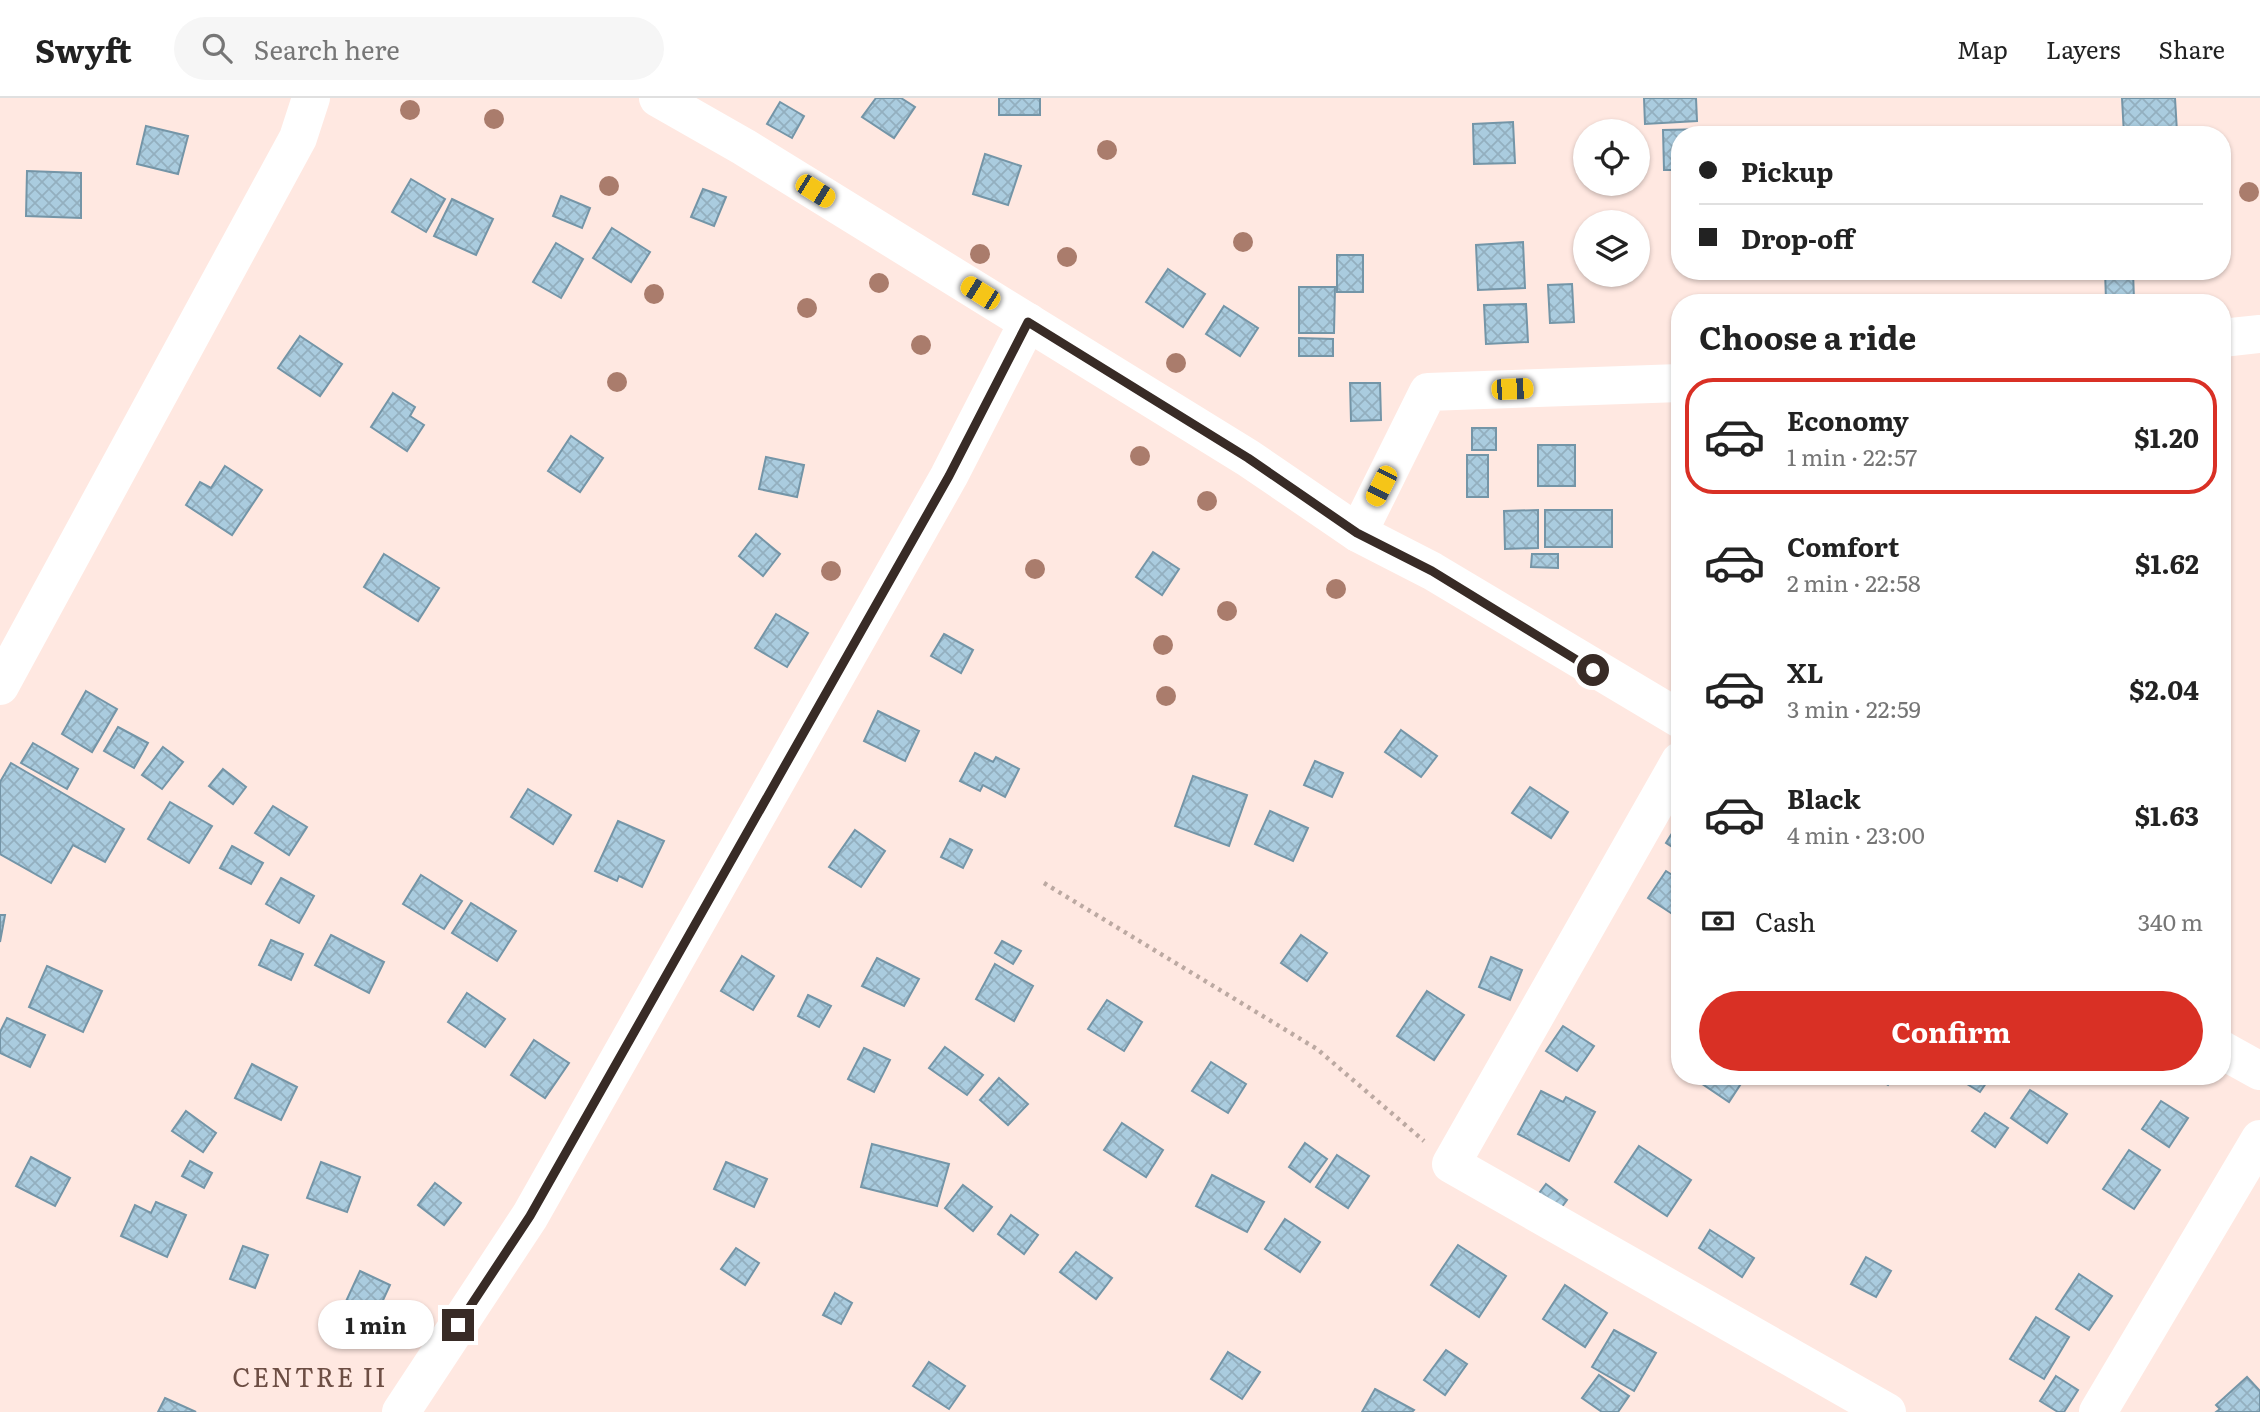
<!DOCTYPE html>
<html lang="en">
<head>
<meta charset="utf-8">
<style>
	:root { --surface:#fff; --page:#f6f6f6; --text:#222; --muted:#767676; --line:#e0e0e0; --accent:#d93025 }
	body { margin:0; font-family:Literata,serif; background:var(--page); color:var(--text); height:100vh; display:flex; flex-direction:column; font-size:26px; white-space:nowrap }
	* { box-sizing:border-box; margin:0 }
	p { font-size:23px; color:var(--muted) }
	.icon { flex:none; width:38px; height:38px; fill:none; stroke:currentColor; stroke-width:2; stroke-linecap:round; stroke-linejoin:round }
	.map { position:relative; flex:1; overflow:hidden }
	.sheet { position:absolute; left:1671px; top:196px; width:560px; height:791px; display:flex; flex-direction:column; background:var(--surface); border-radius:28px; box-shadow:0 2px 5px #0004 }
	.sheet>* { flex:none }
	.hud { position:absolute; left:1671px; top:28px; width:560px; height:154px; border-radius:28px; box-shadow:0 2px 5px #0004; display:grid; align-content:center; height:154px; padding:0 28px; background:var(--surface) }
	.tools { position:absolute; left:1573px; top:21px; display:grid; gap:14px }
	.tools a { display:grid; place-items:center; width:77px; height:77px; border-radius:50%; background:var(--surface); box-shadow:0 2px 5px #0004; font-size:35px }
	.end { position:absolute; width:32px; height:32px; margin:-16px; border:9px solid #382b26; background:#fff; box-shadow:0 0 0 4px #fff }
	.from { border-radius:50% }
	.bubble { position:absolute; height:49px; border-radius:24px; background:var(--surface); box-shadow:0 2px 5px #0004; font-size:23px; font-weight:700; line-height:49px; text-align:center }
	.car { position:absolute; width:21px; height:42px; margin:-21px -10px; border-radius:9px; box-shadow:0 0 5px 2px #0007; background:linear-gradient(#f5c518 24%,#345 0 40%,#f5c518 0 76%,#345 0 86%,#f5c518 0) }
	.hud b { display:flex; align-items:center; gap:24px; height:66px; font-size:26px }
	.hud b+b { border-top:2px solid var(--line) }
	.hud i { width:18px; height:18px; background:var(--text) }
	ul { padding:0; list-style:none }
	li { display:flex; align-items:center; gap:21px; height:116px; margin:0 14px 10px; padding:0 14px; border:4px solid transparent; border-radius:28px }
	li div { flex:1 }
	li b { display:block; font-size:26px }
	li em { font-style:normal; font-weight:700 }
	li.selected { border-color:var(--accent) }
	li>.icon { width:63px; height:63px; stroke-width:1.5 }
	h2 { padding:0 28px; font-size:32px; line-height:84px }
	.pay { display:flex; align-items:center; gap:18px; height:77px; padding:0 28px; font-size:26px }
	.pay p { margin-inline-start:auto }
	.cta { display:flex; gap:14px; margin-top:auto; padding:14px 28px }
	.cta a { flex:1; height:80px; border-radius:42px; background:var(--accent); color:#fff; font-size:28px; font-weight:700; line-height:80px; text-align:center }
	header { display:flex; align-items:center; gap:42px; box-sizing:border-box; height:98px; padding:0 35px; background:var(--surface); border-bottom:2px solid var(--line) }
	header strong { font-size:33px }
	nav { display:flex; gap:38px; margin-inline-start:auto; font-size:24px }
	.search { width:490px; height:63px; background:var(--page); display:flex; align-items:center; gap:18px; box-sizing:border-box; padding:0 24px; border-radius:38px; color:var(--muted); font-size:26px }
	.map>svg:first-child { display:block }
</style>
</head>
<body>
<header>
<strong>Swyft</strong>
<div class="search"><svg class="icon" aria-label="search" viewBox="0 0 24 24"><circle cx="10" cy="10" r="6"/><path d="M15 15l6 6"/></svg>Search here</div>
<nav><a>Map</a><a>Layers</a><a>Share</a></nav>
</header>
<div class="map">
<svg width="2260" height="1314" viewBox="0 0 2260 1314">
	<defs>
		<pattern id="building-cross-hatch" width="8" height="8" patternUnits="userSpaceOnUse" patternTransform="scale(1.75)"><rect width="8" height="8" fill="#aaccdf"/><path d="M0 0l8 8M0 8l8-8" fill="none" stroke="#93afbf"/></pattern>
	</defs>
	<rect width="100%" height="100%" fill="#ffe8e1"/>
	<g fill="url(#building-cross-hatch)" stroke="#7495a7" stroke-width="2">
		<polygon points="876,0 901,0 915,9 894,40 862,19"/>
		<rect x="999" y="0" width="41" height="17"/>
		<polygon points="1644,0 1696,0 1697,23 1645,26"/>
		<polygon points="2122,0 2175,0 2177,34 2124,37"/>
		<polygon points="780,4 804,18 792,40 767,26"/>
		<polygon points="1513,24 1515,65 1474,66 1473,26"/>
		<polygon points="146,28 188,38 178,76 137,66"/>
		<polygon points="1708,31 1708,37 1680,37 1680,72 1664,72 1663,32"/>
		<polygon points="985,56 1021,68 1008,107 973,96"/>
		<polygon points="27,73 81,75 81,120 26,118"/>
		<polygon points="411,81 445,101 426,134 392,114"/>
		<polygon points="703,91 726,99 714,128 691,119"/>
		<polygon points="561,98 590,110 582,130 553,118"/>
		<polygon points="452,101 493,121 476,157 434,138"/>
		<polygon points="612,130 650,154 631,184 593,160"/>
		<polygon points="1523,144 1525,190 1478,192 1476,147"/>
		<polygon points="556,145 583,161 561,200 533,184"/>
		<rect x="1337" y="157" width="26" height="37"/>
		<polygon points="1168,171 1205,196 1183,229 1146,204"/>
		<polygon points="2105,173 2133,173 2134,202 2106,202"/>
		<polygon points="1572,186 1574,224 1550,225 1548,187"/>
		<polygon points="1299,189 1335,189 1334,235 1299,235"/>
		<polygon points="1526,206 1528,244 1486,246 1484,207"/>
		<polygon points="1224,208 1258,230 1240,258 1206,236"/>
		<polygon points="300,238 342,266 320,298 278,270"/>
		<polygon points="1299,240 1333,241 1333,258 1299,258"/>
		<polygon points="1350,285 1380,285 1381,322 1351,323"/>
		<polygon points="393,295 415,309 410,318 424,327 407,353 371,329"/>
		<rect x="1472" y="330" width="24" height="22"/>
		<polygon points="571,338 603,360 580,394 548,373"/>
		<rect x="1538" y="347" width="37" height="41"/>
		<rect x="1467" y="357" width="21" height="42"/>
		<polygon points="766,359 804,367 797,399 759,391"/>
		<polygon points="225,368 262,392 232,437 186,407 200,384 211,390"/>
		<polygon points="1538,412 1538,450 1505,451 1504,413"/>
		<rect x="1545" y="412" width="67" height="37"/>
		<polygon points="756,436 780,456 763,478 739,458"/>
		<polygon points="1153,454 1179,471 1162,497 1136,479"/>
		<polygon points="384,456 439,490 418,523 364,489"/>
		<polygon points="1532,456 1558,456 1558,470 1531,469"/>
		<polygon points="776,516 808,535 787,569 755,550"/>
		<polygon points="944,536 973,552 961,575 931,558"/>
		<polygon points="86,593 117,611 92,654 62,636"/>
		<polygon points="878,613 919,633 905,663 864,643"/>
		<polygon points="118,629 148,645 134,670 104,653"/>
		<polygon points="1401,632 1437,658 1421,679 1385,654"/>
		<polygon points="33,645 78,671 67,691 21,665"/>
		<polygon points="163,649 183,664 162,691 142,677"/>
		<polygon points="975,655 993,664 996,659 1019,671 1005,699 983,687 980,693 960,683"/>
		<polygon points="1315,663 1343,675 1332,699 1304,687"/>
		<polygon points="11,665 124,731 105,764 73,747 51,785 0,756 0,684"/>
		<polygon points="223,671 246,689 233,706 209,688"/>
		<polygon points="1193,678 1247,697 1229,748 1175,728"/>
		<polygon points="1530,689 1568,714 1551,740 1512,715"/>
		<polygon points="528,691 571,717 553,746 511,719"/>
		<polygon points="170,704 212,728 189,765 148,741"/>
		<polygon points="273,708 307,729 289,757 255,735"/>
		<polygon points="1270,713 1308,730 1293,763 1255,746"/>
		<polygon points="618,723 664,743 642,789 619,778 617,783 595,773"/>
		<polygon points="1679,724 1680,725 1680,754 1666,745"/>
		<polygon points="855,732 885,753 861,789 829,769"/>
		<polygon points="950,741 972,752 963,770 941,759"/>
		<polygon points="232,748 263,765 251,786 220,770"/>
		<polygon points="1666,773 1680,782 1680,821 1648,800"/>
		<polygon points="421,777 462,803 444,831 403,806"/>
		<polygon points="281,780 314,798 299,825 266,806"/>
		<polygon points="2222,804 2229,804 2230,840 2222,840"/>
		<polygon points="471,805 516,833 497,863 452,835"/>
		<polygon points="0,817 5,817 0,844"/>
		<polygon points="331,837 384,864 369,895 315,867"/>
		<polygon points="1301,837 1327,855 1307,883 1281,865"/>
		<polygon points="271,842 303,856 291,882 259,867"/>
		<polygon points="1002,843 1021,853 1013,866 995,855"/>
		<polygon points="742,858 774,878 753,912 721,893"/>
		<polygon points="1491,859 1522,872 1510,902 1479,889"/>
		<polygon points="877,860 919,881 904,908 862,888"/>
		<polygon points="995,866 1033,888 1014,923 976,901"/>
		<polygon points="47,868 102,893 83,934 29,909"/>
		<polygon points="1427,893 1464,917 1434,962 1397,938"/>
		<polygon points="467,895 505,921 485,949 448,924"/>
		<polygon points="808,897 831,908 819,929 798,918"/>
		<polygon points="1107,902 1142,924 1124,953 1088,931"/>
		<polygon points="7,920 45,937 30,969 0,955 0,934"/>
		<polygon points="1563,928 1594,948 1577,973 1546,953"/>
		<polygon points="534,942 569,965 545,1000 511,977"/>
		<polygon points="945,949 983,977 967,997 929,970"/>
		<polygon points="864,950 890,962 874,994 848,981"/>
		<polygon points="1211,964 1246,986 1228,1015 1192,993"/>
		<polygon points="252,966 297,989 281,1022 235,1000"/>
		<polygon points="1696,978 1746,978 1729,1004 1695,981"/>
		<polygon points="1873,978 1894,978 1888,987"/>
		<polygon points="1965,978 1991,978 1980,994 1962,983"/>
		<polygon points="999,980 1028,1006 1008,1027 980,1002"/>
		<polygon points="2030,992 2067,1016 2047,1045 2011,1020"/>
		<polygon points="1541,993 1563,1004 1566,999 1595,1014 1569,1063 1518,1036"/>
		<polygon points="2161,1003 2188,1020 2169,1049 2142,1031"/>
		<polygon points="186,1013 216,1035 203,1054 172,1033"/>
		<polygon points="1985,1015 2008,1030 1995,1049 1972,1033"/>
		<polygon points="1122,1025 1163,1052 1146,1079 1104,1052"/>
		<polygon points="1305,1045 1327,1061 1310,1084 1289,1069"/>
		<polygon points="872,1046 949,1066 937,1108 861,1089"/>
		<polygon points="1639,1048 1691,1082 1667,1118 1615,1084"/>
		<polygon points="2129,1052 2160,1072 2134,1111 2103,1091"/>
		<polygon points="1337,1057 1369,1078 1348,1110 1316,1089"/>
		<polygon points="31,1059 70,1080 55,1108 16,1088"/>
		<polygon points="190,1063 212,1075 204,1090 182,1078"/>
		<polygon points="321,1064 360,1079 347,1114 307,1100"/>
		<polygon points="726,1064 767,1081 754,1109 714,1091"/>
		<polygon points="1212,1077 1264,1104 1247,1134 1196,1108"/>
		<polygon points="435,1085 461,1105 444,1127 418,1107"/>
		<polygon points="1546,1086 1567,1102 1558,1114 1537,1098"/>
		<polygon points="963,1087 992,1109 973,1133 945,1110"/>
		<polygon points="156,1104 186,1117 167,1159 121,1138 135,1107 151,1115"/>
		<polygon points="1011,1117 1038,1137 1024,1156 998,1136"/>
		<polygon points="1285,1121 1320,1144 1300,1174 1265,1151"/>
		<polygon points="1710,1132 1754,1160 1742,1179 1699,1150"/>
		<polygon points="1458,1147 1506,1178 1479,1219 1431,1187"/>
		<polygon points="243,1148 268,1157 255,1190 230,1181"/>
		<polygon points="736,1150 759,1165 745,1187 721,1171"/>
		<polygon points="1076,1154 1112,1180 1096,1201 1060,1174"/>
		<polygon points="1866,1159 1891,1173 1876,1199 1851,1186"/>
		<polygon points="360,1173 390,1187 372,1226 342,1212"/>
		<polygon points="2079,1176 2112,1198 2089,1232 2056,1211"/>
		<polygon points="1565,1187 1607,1215 1585,1249 1543,1221"/>
		<polygon points="835,1195 852,1205 841,1226 823,1217"/>
		<polygon points="2036,1219 2069,1239 2044,1281 2010,1261"/>
		<polygon points="1614,1232 1656,1255 1634,1293 1592,1269"/>
		<polygon points="1446,1252 1467,1266 1445,1297 1424,1282"/>
		<polygon points="1228,1254 1260,1274 1242,1301 1211,1281"/>
		<polygon points="929,1264 965,1288 949,1311 913,1288"/>
		<polygon points="1599,1277 1629,1298 1618,1314 1602,1314 1582,1300"/>
		<polygon points="2056,1278 2078,1292 2064,1314 2058,1314 2040,1303"/>
		<polygon points="2247,1279 2260,1293 2260,1314 2216,1314 2220,1311 2216,1307"/>
		<polygon points="1375,1291 1414,1312 1412,1314 1362,1314"/>
		<polygon points="165,1300 196,1314 158,1314"/>
	</g>
	<g fill="none" stroke-linecap="round" stroke-linejoin="round">
		<polyline stroke="#bca9a2" stroke-width="4.5" stroke-dasharray="3.5 5" stroke-linecap="butt" points="1044,785 1317,951 1424,1043"/>
		<g stroke="#fff" stroke-width="38">
			<polyline points="658,0 744,49 1248,360 1358,435 1432,473 1680,621"/>
			<polyline points="2222,240 2260,236"/>
			<polyline points="1358,435 1428,294 1680,285"/>
			<polyline points="0,588 298,40 311,0"/>
			<polyline points="1680,663 1451,1066 1887,1314"/>
			<polyline points="2222,952 2260,973"/>
			<polyline points="401,1314 530,1118 949,378 1028,224"/>
			<polyline points="2098,1314 2260,1041"/>
		</g>
	</g>
	<g fill="#aa7c6c">
		<circle cx="410" cy="12" r="10"/>
		<circle cx="494" cy="21" r="10"/>
		<circle cx="1107" cy="52" r="10"/>
		<circle cx="609" cy="88" r="10"/>
		<circle cx="2249" cy="94" r="10"/>
		<circle cx="1243" cy="144" r="10"/>
		<circle cx="980" cy="156" r="10"/>
		<circle cx="1067" cy="159" r="10"/>
		<circle cx="879" cy="185" r="10"/>
		<circle cx="654" cy="196" r="10"/>
		<circle cx="807" cy="210" r="10"/>
		<circle cx="921" cy="247" r="10"/>
		<circle cx="1176" cy="265" r="10"/>
		<circle cx="617" cy="284" r="10"/>
		<circle cx="1140" cy="358" r="10"/>
		<circle cx="1207" cy="403" r="10"/>
		<circle cx="1035" cy="471" r="10"/>
		<circle cx="831" cy="473" r="10"/>
		<circle cx="1336" cy="491" r="10"/>
		<circle cx="1227" cy="513" r="10"/>
		<circle cx="1163" cy="547" r="10"/>
		<circle cx="1166" cy="598" r="10"/>
	</g>
	<g fill="none" stroke-linecap="round" stroke-linejoin="round">
		<polyline stroke="#382b26" stroke-width="9" points="458,1227 530,1118 949,378 1028,224 1248,360 1357,435 1432,473 1593,572"/>
	</g>
	<g text-anchor="middle" dominant-baseline="central" stroke-width="6" stroke-linejoin="round" paint-order="stroke">
		<g font-size="26" letter-spacing="2" fill="#6d4e44" stroke="#ffe8e1">
			<text x="310" y="1277">CENTRE II</text>
		</g>
	</g>
</svg>
<div class="tools">
<a><svg class="icon" aria-label="locate" viewBox="0 0 24 24"><circle cx="12" cy="12" r="6"/><path d="M12 2v4M12 18v4M2 12h4M18 12h4"/></svg></a>
<a><svg class="icon" aria-label="layers" viewBox="0 0 24 24"><path d="M12 4l9 5-9 5-9-5zM3 14l9 5 9-5"/></svg></a>
</div>
<i class="end from" style="left:1593px;top:572px"></i>
<i class="end" style="left:458px;top:1227px"></i>
<div class="bubble" style="left:318px;top:1202px;width:116px">1 min</div>
<i class="car" style="left:815px;top:93px;rotate:122deg"></i>
<i class="car" style="left:980px;top:195px;rotate:302deg"></i>
<i class="car" style="left:1512px;top:291px;rotate:88deg"></i>
<i class="car" style="left:1381px;top:388px;rotate:207deg"></i>
<div class="hud">
<b><i class="from"></i>Pickup</b>
<b><i></i>Drop-off</b>
</div>
<section class="sheet">
<h2>Choose a ride</h2>
<ul>
<li class="selected"><svg class="icon" aria-label="car" viewBox="0 0 24 24"><path d="M5 17H2v-5l4-1 3-4h7l3 4 3 1v5h-3M9 17h6M6 11h13"/><circle cx="7" cy="17" r="2"/><circle cx="17" cy="17" r="2"/></svg><div><b>Economy</b><p>1 min · 22:57</p></div><em>$1.20</em></li>
<li><svg class="icon" aria-label="car" viewBox="0 0 24 24"><path d="M5 17H2v-5l4-1 3-4h7l3 4 3 1v5h-3M9 17h6M6 11h13"/><circle cx="7" cy="17" r="2"/><circle cx="17" cy="17" r="2"/></svg><div><b>Comfort</b><p>2 min · 22:58</p></div><em>$1.62</em></li>
<li><svg class="icon" aria-label="car" viewBox="0 0 24 24"><path d="M5 17H2v-5l4-1 3-4h7l3 4 3 1v5h-3M9 17h6M6 11h13"/><circle cx="7" cy="17" r="2"/><circle cx="17" cy="17" r="2"/></svg><div><b>XL</b><p>3 min · 22:59</p></div><em>$2.04</em></li>
<li><svg class="icon" aria-label="car" viewBox="0 0 24 24"><path d="M5 17H2v-5l4-1 3-4h7l3 4 3 1v5h-3M9 17h6M6 11h13"/><circle cx="7" cy="17" r="2"/><circle cx="17" cy="17" r="2"/></svg><div><b>Black</b><p>4 min · 23:00</p></div><em>$1.63</em></li>
</ul>
<div class="pay"><svg class="icon" aria-label="cash" viewBox="0 0 24 24"><path d="M3 7h18v10H3z"/><circle cx="12" cy="12" r="2"/></svg>Cash<p>340 m</p></div>
<div class="cta"><a>Confirm</a></div>
</section>
</div>
</body>
</html>
